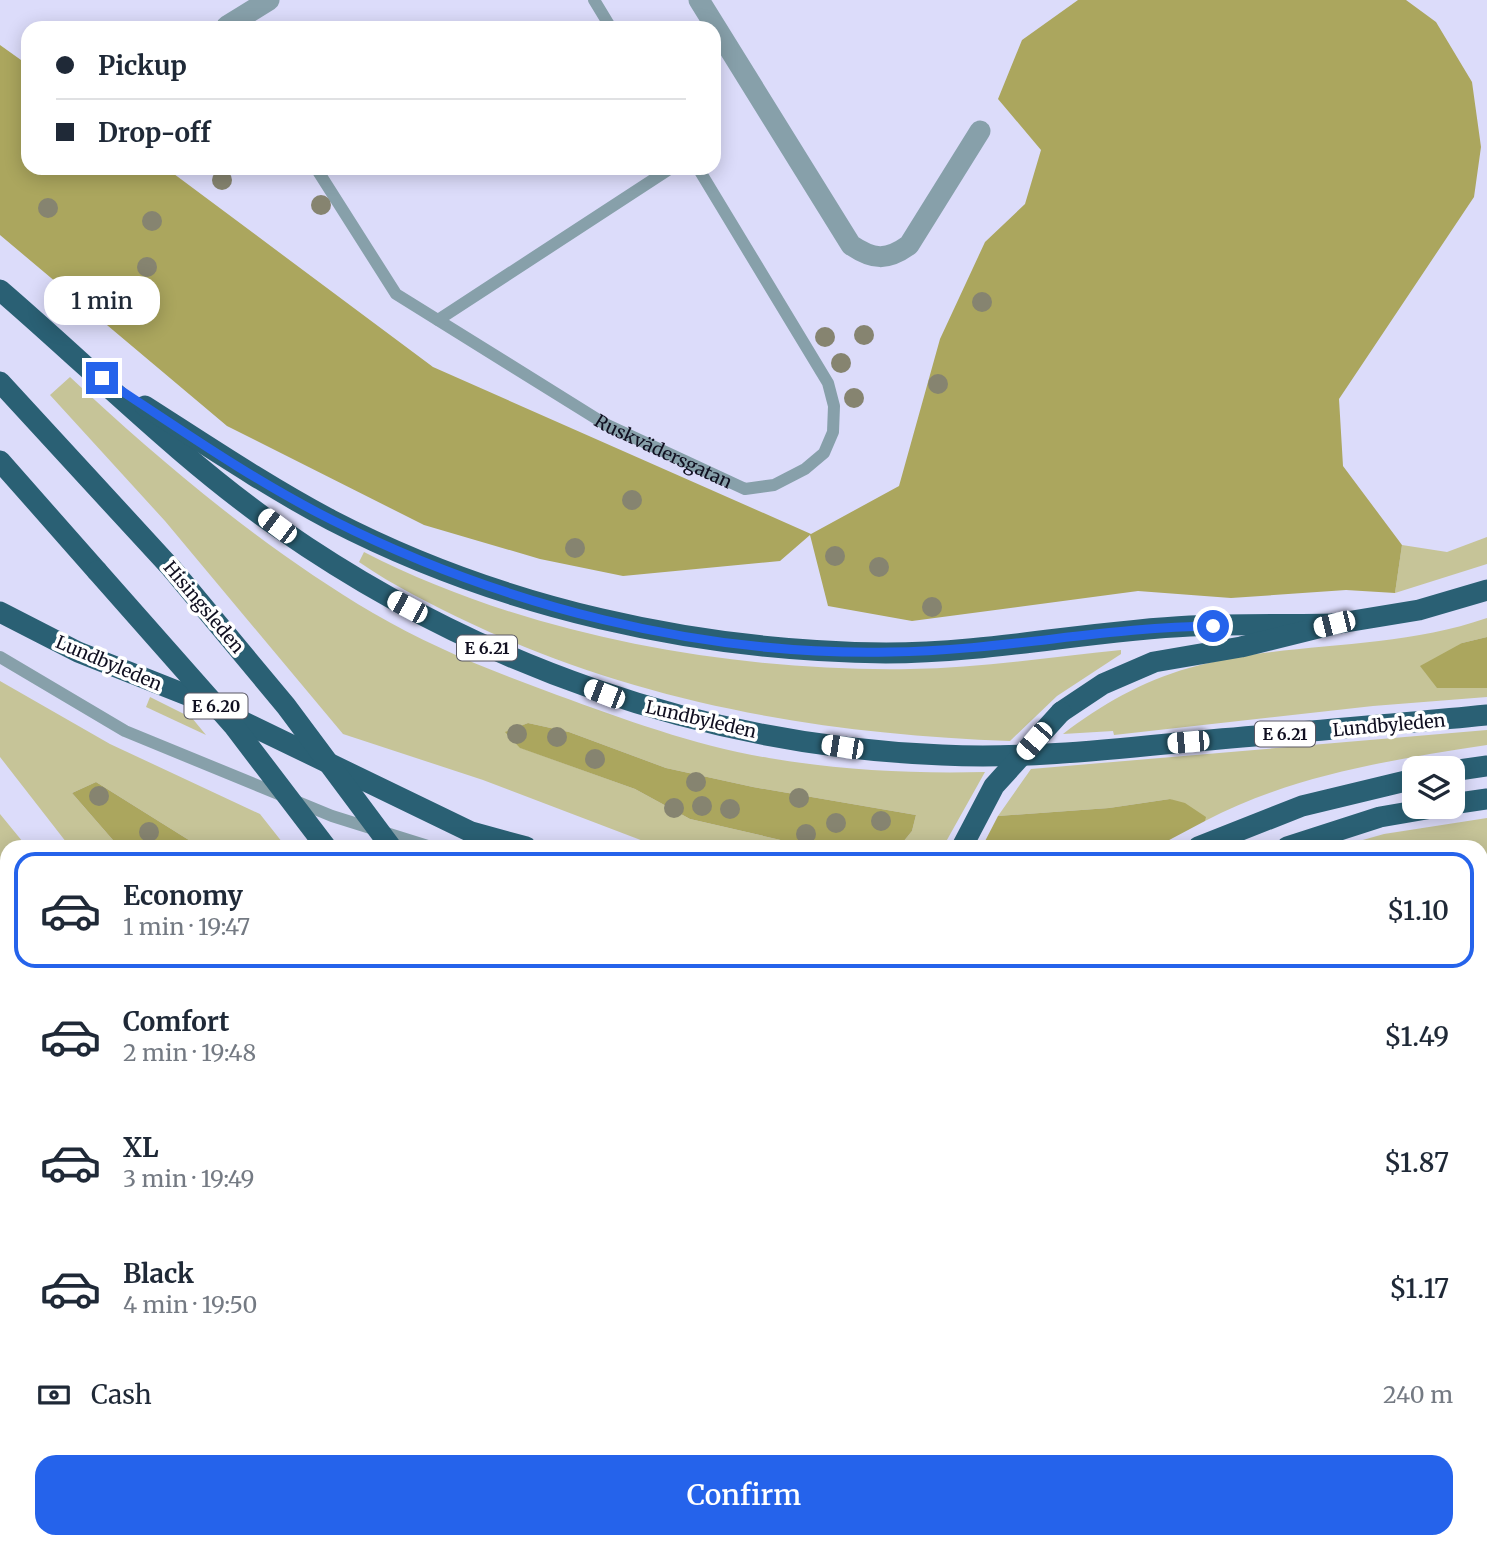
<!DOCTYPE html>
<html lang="en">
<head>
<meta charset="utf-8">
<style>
	:root { --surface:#fff; --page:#f6f6f7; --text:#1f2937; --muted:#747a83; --line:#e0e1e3; --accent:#2563eb }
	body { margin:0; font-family:Merriweather,serif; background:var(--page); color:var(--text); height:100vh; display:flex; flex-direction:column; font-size:26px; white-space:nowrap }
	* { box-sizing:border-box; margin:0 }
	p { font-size:23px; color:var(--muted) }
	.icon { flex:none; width:38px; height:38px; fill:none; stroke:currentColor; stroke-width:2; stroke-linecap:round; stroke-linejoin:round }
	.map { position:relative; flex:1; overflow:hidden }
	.panel { position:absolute; left:0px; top:840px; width:1488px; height:709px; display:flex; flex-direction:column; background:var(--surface); border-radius:21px 21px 0 0; box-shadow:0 4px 18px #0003 }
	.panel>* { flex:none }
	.guide { position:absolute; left:21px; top:21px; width:700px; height:154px; border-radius:21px; box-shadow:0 4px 18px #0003; display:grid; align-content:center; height:154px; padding:0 35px; background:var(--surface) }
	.tools { position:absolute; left:1402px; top:756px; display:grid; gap:14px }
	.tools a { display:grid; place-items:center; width:63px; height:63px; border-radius:14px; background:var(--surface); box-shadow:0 4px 18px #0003; font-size:35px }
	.end { position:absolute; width:32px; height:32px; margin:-16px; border:9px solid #2563eb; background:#fff; box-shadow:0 0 0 4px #fff }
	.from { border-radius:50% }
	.bubble { position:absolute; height:49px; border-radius:21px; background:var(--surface); box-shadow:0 4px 18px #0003; font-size:23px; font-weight:600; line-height:49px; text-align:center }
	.car { position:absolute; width:21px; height:42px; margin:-21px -10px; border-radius:9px; box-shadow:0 0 5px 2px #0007; background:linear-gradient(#fff 24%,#345 0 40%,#fff 0 76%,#345 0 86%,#fff 0) }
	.guide b { display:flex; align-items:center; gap:24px; height:66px; font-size:26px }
	.guide b+b { border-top:2px solid var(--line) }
	.guide i { width:18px; height:18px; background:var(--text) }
	ul { padding:12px 0 0; list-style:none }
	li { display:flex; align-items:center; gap:21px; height:116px; margin:0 14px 10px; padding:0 21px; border:4px solid transparent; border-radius:21px }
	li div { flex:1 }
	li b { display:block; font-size:26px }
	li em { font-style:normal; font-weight:600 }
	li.active { border-color:var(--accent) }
	li>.icon { width:63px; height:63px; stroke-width:1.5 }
	.pay { display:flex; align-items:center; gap:18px; height:77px; padding:0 35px; font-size:26px }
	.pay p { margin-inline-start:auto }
	.cta { display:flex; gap:14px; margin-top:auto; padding:14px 35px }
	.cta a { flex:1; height:80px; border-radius:21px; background:var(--accent); color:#fff; font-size:28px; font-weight:600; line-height:80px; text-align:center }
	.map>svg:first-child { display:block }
</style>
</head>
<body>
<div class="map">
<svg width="1487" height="1548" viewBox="0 0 1487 1548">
	<rect width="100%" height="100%" fill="#dcdcfa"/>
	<g fill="#c6c498">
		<path d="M70 377C162 463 264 549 373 613 431 647 494 672 557 695 626 720 696 746 769 758 839 770 913 774 985 772L943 847H899L912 831 916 815 753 787 666 768 569 732 528 723 506 732 521 748 635 789 690 819 811 847H659L483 780 343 734 165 521 50 395Z"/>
		<polygon points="1487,537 1487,564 1395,593 1402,545 1447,552"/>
		<path d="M364 552C525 635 729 672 910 669 980 668 1051 657 1121 650V654L1057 696 1010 741C823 734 641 704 470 623 432 605 394 586 359 562Z"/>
		<path d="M1487 618V637L1462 643 1437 688H1487V697L1373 706 1114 735 1113 731 1063 734C1101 705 1142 681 1189 668 1286 640 1389 652 1487 618Z"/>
		<polygon points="0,681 110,744 260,814 286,847 210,847 192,842 96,782 72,793 119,847 70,847 0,757"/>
		<polygon points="150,697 192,718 206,735 146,707"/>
		<path d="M1487 730V745C1390 760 1293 775 1205 821V817L1170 799 1109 808 998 816 1031 769Z"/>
		<polygon points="0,814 27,847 7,847 7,1065 0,1054"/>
		<polygon points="1487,818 1487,868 1481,869 1480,847 1338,847 1384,834"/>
		<polygon points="398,1542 506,1542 508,1548 402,1548"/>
	</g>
	<g fill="#aba65e">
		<polygon points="1078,0 1406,0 1436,22 1472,82 1481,147 1474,197 1339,399 1343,466 1402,545 1395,593 1346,590 1231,598 1138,591 912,621 828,606 810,535 780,561 623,576 540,559 424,525 227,426 0,235 0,45 28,65 28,168 166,168 433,367 811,534 899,486 940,339 985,242 1025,204 1041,150 998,99 1022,40"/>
		<polygon points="1487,637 1487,688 1437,688 1420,666 1462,643"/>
		<polygon points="528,723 569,732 666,768 753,787 916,815 912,831 899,847 811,847 690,819 635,789 520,748 505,732"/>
		<polygon points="96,782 192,842 210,847 119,847 72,793"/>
		<polygon points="1170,799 1185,803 1206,817 1205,821 1156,847 982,847 998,816 1109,808"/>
		<polygon points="1480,981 1487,981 1487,1046 1481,1045"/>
		<polygon points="899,1542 1234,1542 1241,1548 899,1548"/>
	</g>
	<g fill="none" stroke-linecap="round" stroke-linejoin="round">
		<g stroke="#87a0aa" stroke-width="12">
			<polyline points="594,0 611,28"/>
			<path id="s1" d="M316 168 396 294 605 424 745 489 774 485 805 469 824 453 833 432 834 406 828 383 698 168"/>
			<polyline points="438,320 671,168"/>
			<polyline points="0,657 125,731 332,816 431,847"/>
			<polyline points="1480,937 1487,935"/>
			<polyline points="0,1121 7,1125"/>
			<polyline points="1480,1237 1487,1236"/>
			<polyline points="1480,1366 1487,1369"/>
			<polyline points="0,1449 7,1447"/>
			<polyline points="373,1542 376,1548"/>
		</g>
		<g stroke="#87a0aa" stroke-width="21">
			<path d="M699 0 851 245C873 260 887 261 909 245L980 131"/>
			<polyline points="227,26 269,0"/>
		</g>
		<g stroke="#2a6074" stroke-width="21">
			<path d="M0 290C93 370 179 458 279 528 474 664 704 746 942 755 1023 759 1105 750 1186 742 1286 733 1387 725 1487 715"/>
			<polyline points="0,382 172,569"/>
			<path d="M145 406C206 445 267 486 331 520 501 608 695 651 886 653 988 653 1088 631 1190 626 1238 624 1286 625 1334 624"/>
			<polyline points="0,461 97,571"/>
			<polyline points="0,612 78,652 192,697 471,832 526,847"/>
			<polyline points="1061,712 1103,684 1154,662 1241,647 1334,624 1419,610 1487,590"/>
			<polyline points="1452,771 1487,766"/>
			<polyline points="1452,804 1487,799"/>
			<polyline points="1198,847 1302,806 1414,779"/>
			<polyline points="1287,847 1380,817 1438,807"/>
			<polyline points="1480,888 1487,886"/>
			<polyline points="1480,1078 1487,1081"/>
			<polyline points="635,1542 636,1548"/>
			<polyline points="688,1542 689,1548"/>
			<polyline points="765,1542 766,1548"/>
			<polyline points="788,1542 789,1548"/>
			<polyline points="815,1542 815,1548"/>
			<polyline points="864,1548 865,1542"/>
		</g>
		<g stroke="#2a6074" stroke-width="21">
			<polyline points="172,569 286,706 391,847"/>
			<polyline points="97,571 233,725 326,847"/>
			<polyline points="962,847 994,786 1061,712"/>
		</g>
	</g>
	<g fill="#868470">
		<circle cx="222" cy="180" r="10"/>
		<circle cx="321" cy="205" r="10"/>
		<circle cx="48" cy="208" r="10"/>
		<circle cx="152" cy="221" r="10"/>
		<circle cx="147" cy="267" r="10"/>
		<circle cx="982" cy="302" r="10"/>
		<circle cx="864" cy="335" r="10"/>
		<circle cx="825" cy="337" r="10"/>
		<circle cx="841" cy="363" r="10"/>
		<circle cx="938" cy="384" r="10"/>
		<circle cx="854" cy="398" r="10"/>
		<circle cx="632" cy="500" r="10"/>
		<circle cx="575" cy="548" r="10"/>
		<circle cx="835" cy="556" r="10"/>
		<circle cx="879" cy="567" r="10"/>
		<circle cx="932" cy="607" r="10"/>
		<circle cx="517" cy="734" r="10"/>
		<circle cx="557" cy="737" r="10"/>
		<circle cx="595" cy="759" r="10"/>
		<circle cx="696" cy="782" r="10"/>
		<circle cx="99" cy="796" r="10"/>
		<circle cx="799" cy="798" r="10"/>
		<circle cx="702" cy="806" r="10"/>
		<circle cx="674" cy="808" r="10"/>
		<circle cx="730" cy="809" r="10"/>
		<circle cx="881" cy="821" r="10"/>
		<circle cx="836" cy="823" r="10"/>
		<circle cx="149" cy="832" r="10"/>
		<circle cx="806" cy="834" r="10"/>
	</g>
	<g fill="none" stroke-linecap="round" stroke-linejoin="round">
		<path stroke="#2563eb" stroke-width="9" d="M102 378C177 427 252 480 332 520 503 606 699 656 890 652 999 651 1106 627 1213 626"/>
	</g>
	<g text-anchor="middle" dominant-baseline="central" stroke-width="7" stroke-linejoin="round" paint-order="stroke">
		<g fill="#fff" stroke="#585763" stroke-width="2">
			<rect x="457" y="635.5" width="60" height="25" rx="5"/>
			<rect x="184.5" y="693.5" width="63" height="25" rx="5"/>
			<rect x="1255" y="721.5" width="60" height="25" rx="5"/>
		</g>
		<g font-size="16" font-weight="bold" fill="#100f20">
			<text x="487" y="648">E 6.21</text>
			<text x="216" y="706">E 6.20</text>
			<text x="1285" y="734">E 6.21</text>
		</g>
		<g font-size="18" fill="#100f20" stroke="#fff">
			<text stroke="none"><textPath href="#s1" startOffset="460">Ruskvädersgatan</textPath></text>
			<text transform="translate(204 607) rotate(50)">Hisingsleden</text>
			<text transform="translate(109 663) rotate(23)">Lundbyleden</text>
			<text transform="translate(701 719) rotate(13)">Lundbyleden</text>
			<text transform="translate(1389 725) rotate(-5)">Lundbyleden</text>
		</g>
	</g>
</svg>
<div class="tools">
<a><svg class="icon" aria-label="layers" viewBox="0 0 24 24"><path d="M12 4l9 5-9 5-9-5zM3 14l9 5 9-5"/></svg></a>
</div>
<i class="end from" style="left:1213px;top:626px"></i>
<i class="end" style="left:102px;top:378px"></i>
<div class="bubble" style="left:44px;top:276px;width:116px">1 min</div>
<i class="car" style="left:277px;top:526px;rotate:307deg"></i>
<i class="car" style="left:407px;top:607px;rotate:298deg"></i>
<i class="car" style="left:1334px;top:624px;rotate:256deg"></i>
<i class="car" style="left:604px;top:694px;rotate:291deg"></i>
<i class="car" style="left:1034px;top:741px;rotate:221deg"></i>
<i class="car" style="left:1188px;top:742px;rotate:265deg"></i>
<i class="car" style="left:842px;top:747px;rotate:279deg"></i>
<div class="guide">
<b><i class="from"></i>Pickup</b>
<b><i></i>Drop-off</b>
</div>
<section class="panel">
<ul>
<li class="active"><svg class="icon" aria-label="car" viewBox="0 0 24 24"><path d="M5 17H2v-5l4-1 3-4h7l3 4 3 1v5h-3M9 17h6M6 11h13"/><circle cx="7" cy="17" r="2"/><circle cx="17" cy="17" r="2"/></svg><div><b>Economy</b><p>1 min · 19:47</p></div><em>$1.10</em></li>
<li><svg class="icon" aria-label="car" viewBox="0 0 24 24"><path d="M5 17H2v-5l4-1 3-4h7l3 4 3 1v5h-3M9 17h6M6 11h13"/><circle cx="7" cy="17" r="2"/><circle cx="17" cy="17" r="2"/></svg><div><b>Comfort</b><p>2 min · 19:48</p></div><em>$1.49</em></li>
<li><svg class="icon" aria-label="car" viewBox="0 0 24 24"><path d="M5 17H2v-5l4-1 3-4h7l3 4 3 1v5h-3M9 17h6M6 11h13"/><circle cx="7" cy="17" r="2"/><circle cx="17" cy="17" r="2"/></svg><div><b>XL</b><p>3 min · 19:49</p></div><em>$1.87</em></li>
<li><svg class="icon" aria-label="car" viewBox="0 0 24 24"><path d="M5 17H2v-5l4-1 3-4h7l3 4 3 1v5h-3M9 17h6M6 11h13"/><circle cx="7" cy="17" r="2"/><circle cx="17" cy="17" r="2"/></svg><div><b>Black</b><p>4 min · 19:50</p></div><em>$1.17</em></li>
</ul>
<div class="pay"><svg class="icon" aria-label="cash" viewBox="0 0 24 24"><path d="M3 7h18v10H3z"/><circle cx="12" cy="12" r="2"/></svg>Cash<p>240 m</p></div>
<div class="cta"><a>Confirm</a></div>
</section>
</div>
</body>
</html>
